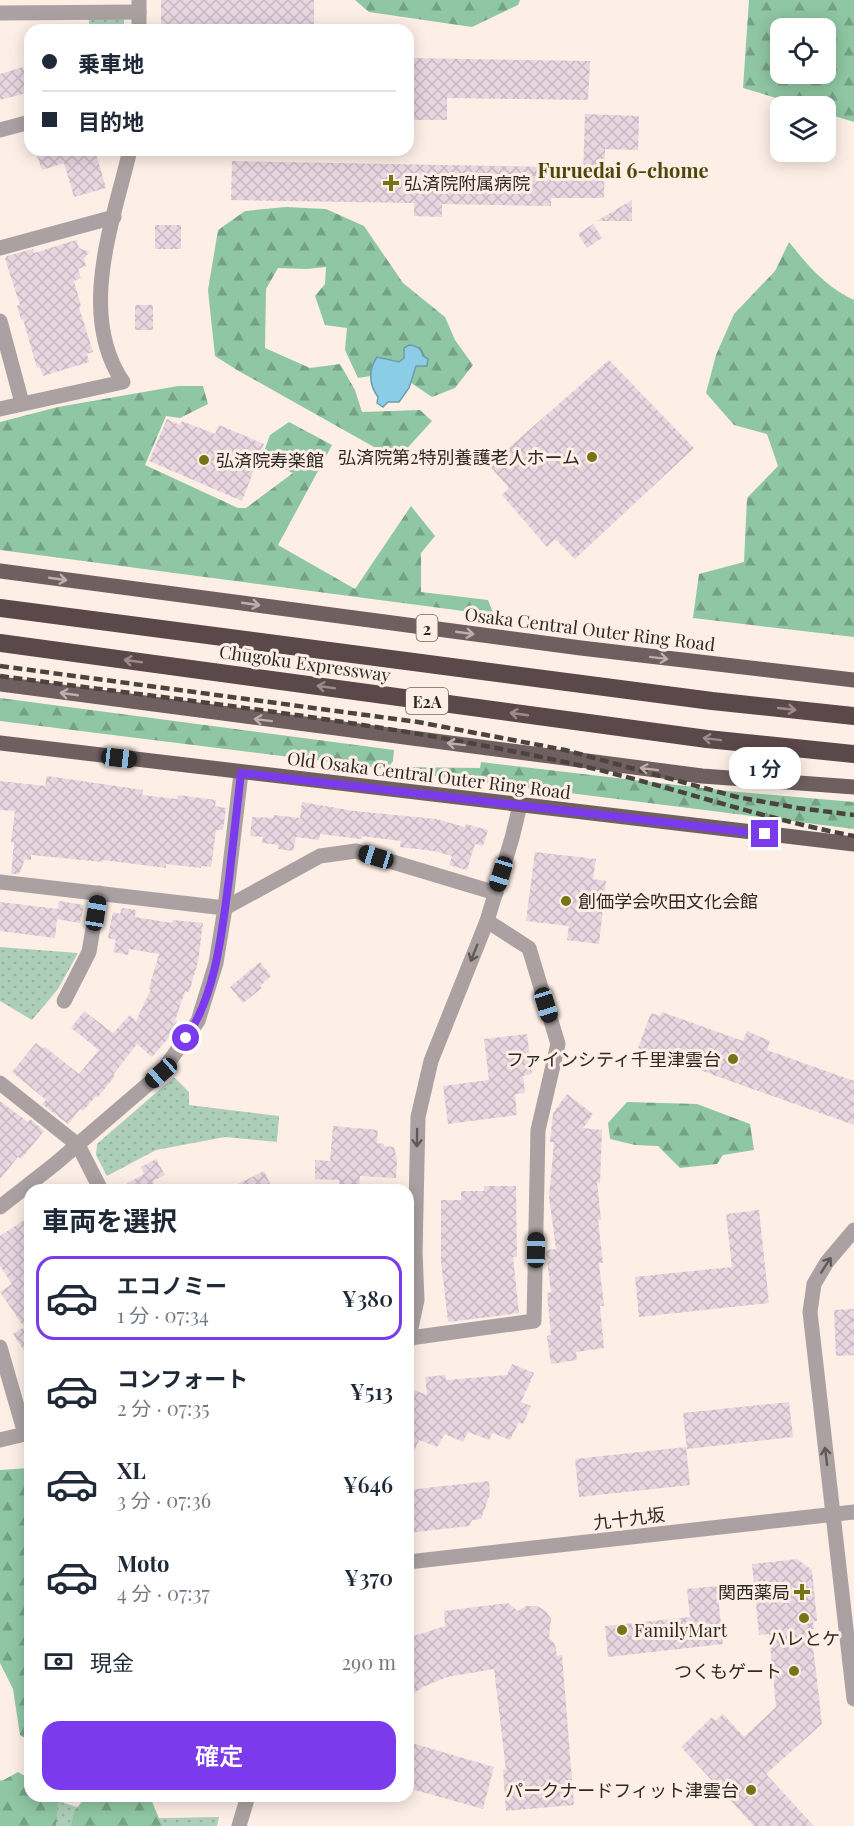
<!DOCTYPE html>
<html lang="ja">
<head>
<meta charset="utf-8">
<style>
	:root { --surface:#fff; --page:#f6f6f7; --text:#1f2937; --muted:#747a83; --line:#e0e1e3; --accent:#7c3aed }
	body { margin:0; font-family:"Playfair Display","Noto Sans JP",serif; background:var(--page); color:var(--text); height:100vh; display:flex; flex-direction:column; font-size:22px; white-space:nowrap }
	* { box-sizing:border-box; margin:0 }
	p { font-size:20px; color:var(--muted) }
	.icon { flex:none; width:33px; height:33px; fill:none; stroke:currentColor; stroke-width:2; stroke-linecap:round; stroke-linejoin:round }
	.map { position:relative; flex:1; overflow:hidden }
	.side { position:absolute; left:24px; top:1184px; width:390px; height:618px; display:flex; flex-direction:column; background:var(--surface); border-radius:18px; box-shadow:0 3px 15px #0003 }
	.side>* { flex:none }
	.hud { position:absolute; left:24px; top:24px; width:390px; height:132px; border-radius:18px; box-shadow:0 3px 15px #0003; display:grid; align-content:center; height:132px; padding:0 18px; background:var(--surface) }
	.tools { position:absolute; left:770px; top:18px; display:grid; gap:12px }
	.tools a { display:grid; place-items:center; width:66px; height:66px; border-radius:12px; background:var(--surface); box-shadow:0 3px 15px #0003; font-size:30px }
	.end { position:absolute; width:27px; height:27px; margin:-14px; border:8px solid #7c3aed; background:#fff; box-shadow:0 0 0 3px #fff }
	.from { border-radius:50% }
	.bubble { position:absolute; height:42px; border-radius:18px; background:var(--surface); box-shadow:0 3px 15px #0003; font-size:20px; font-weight:600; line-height:42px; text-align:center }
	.car { position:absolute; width:18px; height:36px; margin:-18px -9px; border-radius:8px; box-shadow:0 0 4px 2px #0007; background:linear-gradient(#222 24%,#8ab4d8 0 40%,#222 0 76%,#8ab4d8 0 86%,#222 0) }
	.hud b { display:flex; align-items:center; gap:21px; height:57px; font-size:22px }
	.hud b+b { border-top:2px solid var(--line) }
	.hud i { width:15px; height:15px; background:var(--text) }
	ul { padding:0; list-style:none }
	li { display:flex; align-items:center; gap:18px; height:84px; margin:0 12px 9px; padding:0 6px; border:3px solid transparent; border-radius:18px }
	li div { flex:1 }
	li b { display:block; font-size:22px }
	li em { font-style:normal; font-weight:600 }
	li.current { border-color:var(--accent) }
	li>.icon { width:54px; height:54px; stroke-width:1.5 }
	h2 { padding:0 18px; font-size:27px; line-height:72px }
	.pay { display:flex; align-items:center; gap:15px; height:66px; padding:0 18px; font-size:22px }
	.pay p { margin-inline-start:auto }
	.primary-button { display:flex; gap:12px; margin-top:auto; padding:12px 18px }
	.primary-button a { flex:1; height:69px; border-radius:18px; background:var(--accent); color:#fff; font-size:24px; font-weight:600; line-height:69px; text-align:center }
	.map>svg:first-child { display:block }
</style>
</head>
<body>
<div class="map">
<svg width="854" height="1826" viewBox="0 0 854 1826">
	<defs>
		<pattern id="grass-dots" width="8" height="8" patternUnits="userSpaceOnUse" patternTransform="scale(1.5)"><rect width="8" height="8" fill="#adceb8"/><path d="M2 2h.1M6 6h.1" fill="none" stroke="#95b19e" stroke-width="1.8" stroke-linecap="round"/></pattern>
		<pattern id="forest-firs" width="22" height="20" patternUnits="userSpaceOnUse" patternTransform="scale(1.5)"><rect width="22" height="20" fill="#8fc6a3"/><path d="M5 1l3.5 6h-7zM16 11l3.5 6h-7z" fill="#75a185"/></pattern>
		<pattern id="building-cross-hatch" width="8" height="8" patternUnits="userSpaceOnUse" patternTransform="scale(1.5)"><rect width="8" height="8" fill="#e8d6e0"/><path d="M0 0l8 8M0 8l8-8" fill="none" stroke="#c7b8c0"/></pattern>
	</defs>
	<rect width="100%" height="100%" fill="#fdefe6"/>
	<g fill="url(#grass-dots)">
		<rect x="89" y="19" width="35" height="11"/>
		<polygon points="0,947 78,953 58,989 32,1020 0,1001"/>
		<polygon points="174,1077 189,1092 189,1105 279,1116 277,1142 225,1137 156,1150 107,1176 96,1155 97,1144"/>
		<polygon points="0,1780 16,1782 30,1796 42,1796 115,1819 219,1817 217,1826 0,1826"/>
	</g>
	<g fill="url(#forest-firs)" fill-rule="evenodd">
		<polygon points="355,0 520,0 518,5 472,27 369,12"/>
		<path d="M749 0H854V122L825 113V106H803L743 88ZM780 28H825V74H780Z"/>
		<polygon points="286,207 326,209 364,226 403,283 445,317 455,340 473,365 455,388 432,397 395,372 358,378 345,350 347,328 325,325 315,296 325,284 326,267 307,269 278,268 266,289 265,348 310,368 340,364 355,390 362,412 420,410 432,421 402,454 390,456 237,370 215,356 208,290 218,230 245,211"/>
		<path d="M789 242C808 266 826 287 854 300V637L693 618 699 574 744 562 747 498 778 466 767 434 734 425 706 393 716 355 734 314 775 271Z"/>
		<polygon points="178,386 203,386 208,404 180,418 166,416 145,465 238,508 246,508 293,473 262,457 270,435 289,422 332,445 278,545 355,589 411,506 435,536 421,553 421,592 488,600 494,615 0,550 0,422 58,407"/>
		<polygon points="0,698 394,750 393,761 387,769 0,721"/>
		<polygon points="481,762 728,791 854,802 854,829 396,771 399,767 480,768"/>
		<polygon points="627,1102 697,1104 750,1124 754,1150 723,1155 717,1164 680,1168 658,1146 635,1145 610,1139 608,1123"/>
		<polygon points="30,1468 30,1742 20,1735 13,1689 0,1663 0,1470"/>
		<polygon points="18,1772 30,1779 30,1796 58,1796 56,1826 0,1826 0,1782"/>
		<polygon points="86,1796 127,1796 151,1799 162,1826 71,1826 74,1812"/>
	</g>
	<path fill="#8bcde7" stroke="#6f9cad" stroke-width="1.5" d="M409 345C417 346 421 348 423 356L428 359 427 366H416L409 388 399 402H388L383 407 377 403 378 397C369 385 368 370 377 357L399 362 404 358V348Z"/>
	<g fill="url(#building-cross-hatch)">
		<rect x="161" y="0" width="153" height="30"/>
		<polygon points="408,58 590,61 588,100 447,98 447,120 408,120"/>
		<polygon points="23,67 24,71 30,70 30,92 0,100 0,74"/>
		<polygon points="585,114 639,116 638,150 605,149 604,198 551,198 551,206 442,204 442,217 414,216 414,203 231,200 232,161 551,167 551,174 583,175"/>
		<polygon points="35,150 95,150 106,188 74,197 64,163 42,170"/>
		<polygon points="632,200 632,221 597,221"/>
		<polygon points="593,224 602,238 587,248 578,234"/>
		<rect x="155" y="225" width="26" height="24"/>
		<polygon points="76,240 79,248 89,252 84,259 86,266 78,269 81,278 74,281 81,306 79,307 93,352 87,354 89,362 43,376 40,367 37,368 23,319 21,320 17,306 20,305 5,259 7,256 33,249 34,253"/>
		<rect x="135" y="305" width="18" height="25"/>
		<polygon points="609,360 694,448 575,559 555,539 547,547 502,495 509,488 489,465"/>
		<polygon points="167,419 180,425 182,421 215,434 219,425 264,444 242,501 149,461"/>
		<polygon points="47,776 143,790 142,795 177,799 178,795 216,800 215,806 226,808 223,830 216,830 211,867 201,866 201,868 166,864 166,868 103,860 103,862 31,855 31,860 25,859 19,874 11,874 14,842 11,842 15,811 0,810 0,781 45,786"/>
		<polygon points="302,802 354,811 436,819 465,827 466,824 488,830 483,846 475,844 467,870 449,865 452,856 434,851 400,847 401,841 362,836 361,839 320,834 319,840 296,837 293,851 278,849 278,845 262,843 263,837 250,836 252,817 273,818 274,815 300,818"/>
		<polygon points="535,852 596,859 593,879 606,881 599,944 567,940 569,926 526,921"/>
		<polygon points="59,901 84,905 80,923 57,919 55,938 0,931 0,902 58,909"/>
		<polygon points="122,908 136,910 135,917 172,923 173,920 203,923 198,962 189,992 185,991 175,1021 177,1021 172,1034 152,1057 137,1044 113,1075 115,1076 98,1097 96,1096 83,1111 80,1109 68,1124 42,1104 46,1100 12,1072 36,1043 44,1049 45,1047 79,1074 99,1050 71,1028 84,1011 113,1033 130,1015 136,1021 151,989 149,989 151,981 159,954 129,949 128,955 113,952 116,940 108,938 110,926 113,912 120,914"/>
		<polygon points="260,962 271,976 260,986 262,988 243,1003 230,987"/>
		<polygon points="662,1012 743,1041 747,1031 770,1041 767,1050 854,1081 854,1125 638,1048 651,1013 660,1016"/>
		<polygon points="527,1034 532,1074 523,1076 525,1093 515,1094 517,1115 448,1124 443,1086 489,1080 484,1039"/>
		<polygon points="567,1094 593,1114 583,1128 602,1130 600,1183 597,1182 601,1220 598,1220 603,1263 599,1263 604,1306 600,1306 604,1348 576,1352 577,1360 551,1364 547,1336 551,1335 547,1293 551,1292 546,1252 547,1250 556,1249 549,1197 554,1142 550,1142 553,1113"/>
		<polygon points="0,1101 28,1122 30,1119 44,1131 21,1159 18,1157 0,1179"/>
		<polygon points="333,1126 378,1130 377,1143 384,1144 384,1146 394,1147 397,1159 396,1178 360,1176 359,1190 339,1190 339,1180 315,1179 315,1160 330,1161"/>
		<polygon points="156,1159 165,1175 153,1181 157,1190 116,1190 144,1174 141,1167"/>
		<polygon points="264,1171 273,1190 225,1190"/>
		<polygon points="484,1186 516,1186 517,1257 513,1257 519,1313 448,1322 441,1261 441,1200 461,1200 461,1191 484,1191"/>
		<polygon points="759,1210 769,1303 639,1317 635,1277 732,1267 726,1214"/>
		<polygon points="30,1216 30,1359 13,1334 24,1327 0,1292 12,1284 0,1266 0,1236"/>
		<polygon points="854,1309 854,1355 836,1356 834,1310"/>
		<polygon points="512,1364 534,1373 521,1402 531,1406 523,1424 519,1422 510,1440 493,1433 489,1440 468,1432 463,1442 445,1434 437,1447 419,1440 408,1464 408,1403 414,1390 427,1395 425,1377 445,1375 446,1380 507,1375"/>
		<polygon points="789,1402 793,1437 687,1449 683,1413"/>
		<polygon points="686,1447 690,1485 579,1497 575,1459"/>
		<polygon points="489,1481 490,1494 481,1519 472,1520 469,1526 408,1533 408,1490"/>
		<polygon points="797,1559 812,1570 817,1621 813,1621 814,1629 811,1629 822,1724 766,1774 814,1826 754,1826 681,1747 712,1717 716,1721 723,1714 744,1737 776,1707 769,1634 759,1635 752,1564"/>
		<polygon points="717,1586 723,1644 608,1657 605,1626 690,1617 687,1589"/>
		<polygon points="508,1603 518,1611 526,1606 537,1606 546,1611 551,1619 549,1638 555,1644 557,1656 562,1655 574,1805 506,1811 503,1769 506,1770 494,1669 447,1677 423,1687 408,1697 408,1638 445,1626 444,1611"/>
		<polygon points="408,1742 494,1767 483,1809 408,1788"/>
	</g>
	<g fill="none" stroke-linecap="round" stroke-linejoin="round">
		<g stroke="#aba1a2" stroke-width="15">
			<polyline points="139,0 139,30"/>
			<polyline points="0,13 139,12"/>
			<polyline points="0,130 30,122"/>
			<polyline points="0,248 114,217"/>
			<polyline points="0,321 22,403"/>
			<path d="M0 409 123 382C77 314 113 222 130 150"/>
			<polyline points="0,882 225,908 320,856 356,851 496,893"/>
			<polyline points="64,1001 89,952 99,893"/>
			<polyline points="0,1083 78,1145 101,1190"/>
			<polyline points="0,1207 55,1164 161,1073 198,1021 216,963 225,908 241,773"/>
			<polyline points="854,1230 827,1262 814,1284 810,1312 854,1699"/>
			<polyline points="410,1338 534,1321 538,1130 558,1044 529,948 487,921"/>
			<polyline points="408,1342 417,1300 415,1252 418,1117 431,1061 487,921 512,838 520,805"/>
			<polyline points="0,1347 25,1434"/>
		</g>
		<g stroke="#aba1a2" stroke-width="15">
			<polyline points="0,1440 25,1434 30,1435"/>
			<polyline points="408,1562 854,1512"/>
			<polyline points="239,1826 248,1796"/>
		</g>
		<g stroke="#6f5f60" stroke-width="15">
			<polyline points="0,571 581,648 854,680"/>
			<polyline points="0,684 702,776 854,787"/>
			<polyline points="0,743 854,844"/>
		</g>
		<g stroke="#5a484a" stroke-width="18">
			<polyline points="0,608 712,701 854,716"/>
			<polyline points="0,643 707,739 854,754"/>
		</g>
		<g stroke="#4a433e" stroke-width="4.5" stroke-dasharray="9 4.5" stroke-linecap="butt">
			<polyline points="0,666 418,722 565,750 737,797 798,808 854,815"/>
			<path d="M0 676C187 701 375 721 560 761 659 782 754 817 854 836"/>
		</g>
	</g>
	<defs><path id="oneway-shaft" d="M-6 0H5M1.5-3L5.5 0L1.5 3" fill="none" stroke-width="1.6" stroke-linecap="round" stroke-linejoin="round" transform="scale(1.5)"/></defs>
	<g stroke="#bdaeaa">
		<use href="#oneway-shaft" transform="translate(58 579) rotate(8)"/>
		<use href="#oneway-shaft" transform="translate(251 604) rotate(8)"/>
		<use href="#oneway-shaft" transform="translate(465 633) rotate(8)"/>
		<use href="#oneway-shaft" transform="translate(659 658) rotate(7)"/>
		<use href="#oneway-shaft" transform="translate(69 694) rotate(-172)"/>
		<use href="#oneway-shaft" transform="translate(263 720) rotate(-173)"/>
		<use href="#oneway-shaft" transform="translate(456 744) rotate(-173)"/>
		<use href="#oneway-shaft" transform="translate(649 769) rotate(-173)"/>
	</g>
	<g stroke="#9b8b88">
		<use href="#oneway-shaft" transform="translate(133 661) rotate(-172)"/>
		<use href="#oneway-shaft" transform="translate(326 687) rotate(-172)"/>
		<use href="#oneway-shaft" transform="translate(787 709) rotate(6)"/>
		<use href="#oneway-shaft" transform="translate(519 714) rotate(-172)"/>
		<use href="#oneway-shaft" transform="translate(712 739) rotate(-173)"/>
	</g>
	<g stroke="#615957">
		<use href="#oneway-shaft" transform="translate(474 953) rotate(112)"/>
		<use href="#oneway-shaft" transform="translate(417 1138) rotate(91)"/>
		<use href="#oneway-shaft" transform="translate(826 1265) rotate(-57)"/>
		<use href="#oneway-shaft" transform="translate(826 1456) rotate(-97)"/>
	</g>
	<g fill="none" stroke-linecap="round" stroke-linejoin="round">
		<path stroke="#7c3aed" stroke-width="8" d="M186 1038C216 995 222 931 229 879 233 844 237 808 241 773L765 834"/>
	</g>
	<g fill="#777316" stroke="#fdefe6" stroke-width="2">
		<path d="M388 174h6v6h6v6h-6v6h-6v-6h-6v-6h6z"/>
		<circle cx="592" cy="457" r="6"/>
		<circle cx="204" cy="460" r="6"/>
		<circle cx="566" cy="901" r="6"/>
		<circle cx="733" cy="1059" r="6"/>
		<path d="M799 1583h6v6h6v6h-6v6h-6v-6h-6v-6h6z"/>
		<circle cx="804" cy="1618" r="6"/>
		<circle cx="622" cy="1630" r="6"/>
		<circle cx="794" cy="1671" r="6"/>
		<circle cx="751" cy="1790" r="6"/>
	</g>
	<g text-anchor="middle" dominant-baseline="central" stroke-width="6" stroke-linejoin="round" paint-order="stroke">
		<g fill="#fdefe6" stroke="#6d645f" stroke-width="1.5">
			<rect x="416.5" y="615" width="21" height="26" rx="4.5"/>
			<rect x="406" y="688" width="42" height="26" rx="4.5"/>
		</g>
		<g font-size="16" font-weight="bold" fill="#2f2925">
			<text x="427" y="628">2</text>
			<text x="427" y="701">E2A</text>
		</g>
		<g font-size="18" fill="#2f2925" stroke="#fdefe6" text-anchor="end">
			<text x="404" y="183" text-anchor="start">弘済院附属病院</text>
			<text x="580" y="457">弘済院第2特別養護老人ホーム</text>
			<text x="216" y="460" text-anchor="start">弘済院寿楽館</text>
			<text x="578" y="901" text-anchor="start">創価学会吹田文化会館</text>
			<text x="721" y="1059">ファインシティ千里津雲台</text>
			<text x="790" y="1592">関西薬局</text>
			<text x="634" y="1630" text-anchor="start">FamilyMart</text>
			<text x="804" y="1638" text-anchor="middle">ハレとケ</text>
			<text x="782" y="1671">つくもゲート</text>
			<text x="739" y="1790">パークナードフィット津雲台</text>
		</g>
		<g font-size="18" fill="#2f2925" stroke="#fdefe6">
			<text transform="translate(590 629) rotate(7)">Osaka Central Outer Ring Road</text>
			<text transform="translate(305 663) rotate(8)">Chūgoku Expressway</text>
			<text transform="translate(429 775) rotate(7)">Old Osaka Central Outer Ring Road</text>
			<text transform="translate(629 1518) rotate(-7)">九十九坂</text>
		</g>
		<g font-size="20" font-weight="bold" fill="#4b4808" stroke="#fdefe6">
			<text x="623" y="169">Furuedai 6-chome</text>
		</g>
	</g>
</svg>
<div class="tools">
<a><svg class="icon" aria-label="locate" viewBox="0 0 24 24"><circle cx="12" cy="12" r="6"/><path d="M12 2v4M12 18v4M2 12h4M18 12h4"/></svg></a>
<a><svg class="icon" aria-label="layers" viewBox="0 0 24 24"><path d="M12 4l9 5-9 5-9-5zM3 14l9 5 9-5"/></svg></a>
</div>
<i class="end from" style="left:186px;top:1038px"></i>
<i class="end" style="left:765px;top:834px"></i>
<div class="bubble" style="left:729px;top:747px;width:72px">1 分</div>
<i class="car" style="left:119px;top:758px;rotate:97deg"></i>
<i class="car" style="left:376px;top:857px;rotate:287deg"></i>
<i class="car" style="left:501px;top:874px;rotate:197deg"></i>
<i class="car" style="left:96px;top:913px;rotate:9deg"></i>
<i class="car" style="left:546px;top:1005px;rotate:163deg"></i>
<i class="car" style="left:161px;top:1073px;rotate:229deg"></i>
<i class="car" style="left:536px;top:1250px;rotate:1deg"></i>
<div class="hud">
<b><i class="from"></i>乗車地</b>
<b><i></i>目的地</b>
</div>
<section class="side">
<h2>車両を選択</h2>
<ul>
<li class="current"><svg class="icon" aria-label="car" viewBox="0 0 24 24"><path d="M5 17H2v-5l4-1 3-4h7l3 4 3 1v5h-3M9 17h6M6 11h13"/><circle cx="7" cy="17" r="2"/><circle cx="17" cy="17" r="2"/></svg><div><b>エコノミー</b><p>1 分 · 07:34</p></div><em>¥380</em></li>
<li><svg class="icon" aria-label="car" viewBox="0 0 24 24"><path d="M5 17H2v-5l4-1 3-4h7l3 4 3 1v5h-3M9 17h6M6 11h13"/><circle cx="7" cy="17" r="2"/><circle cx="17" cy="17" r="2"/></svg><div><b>コンフォート</b><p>2 分 · 07:35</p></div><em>¥513</em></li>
<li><svg class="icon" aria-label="car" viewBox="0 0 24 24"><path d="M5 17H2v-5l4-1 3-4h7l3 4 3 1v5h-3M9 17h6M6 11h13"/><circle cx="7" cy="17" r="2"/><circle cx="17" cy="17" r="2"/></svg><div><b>XL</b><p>3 分 · 07:36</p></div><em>¥646</em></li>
<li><svg class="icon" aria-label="car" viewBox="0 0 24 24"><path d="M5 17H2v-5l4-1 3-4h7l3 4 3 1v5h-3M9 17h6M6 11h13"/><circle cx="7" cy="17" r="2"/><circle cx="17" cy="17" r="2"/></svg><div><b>Moto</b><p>4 分 · 07:37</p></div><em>¥370</em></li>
</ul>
<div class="pay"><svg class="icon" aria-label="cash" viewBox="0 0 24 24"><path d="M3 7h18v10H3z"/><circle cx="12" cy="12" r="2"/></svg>現金<p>290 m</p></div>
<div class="primary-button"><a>確定</a></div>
</section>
</div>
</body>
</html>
